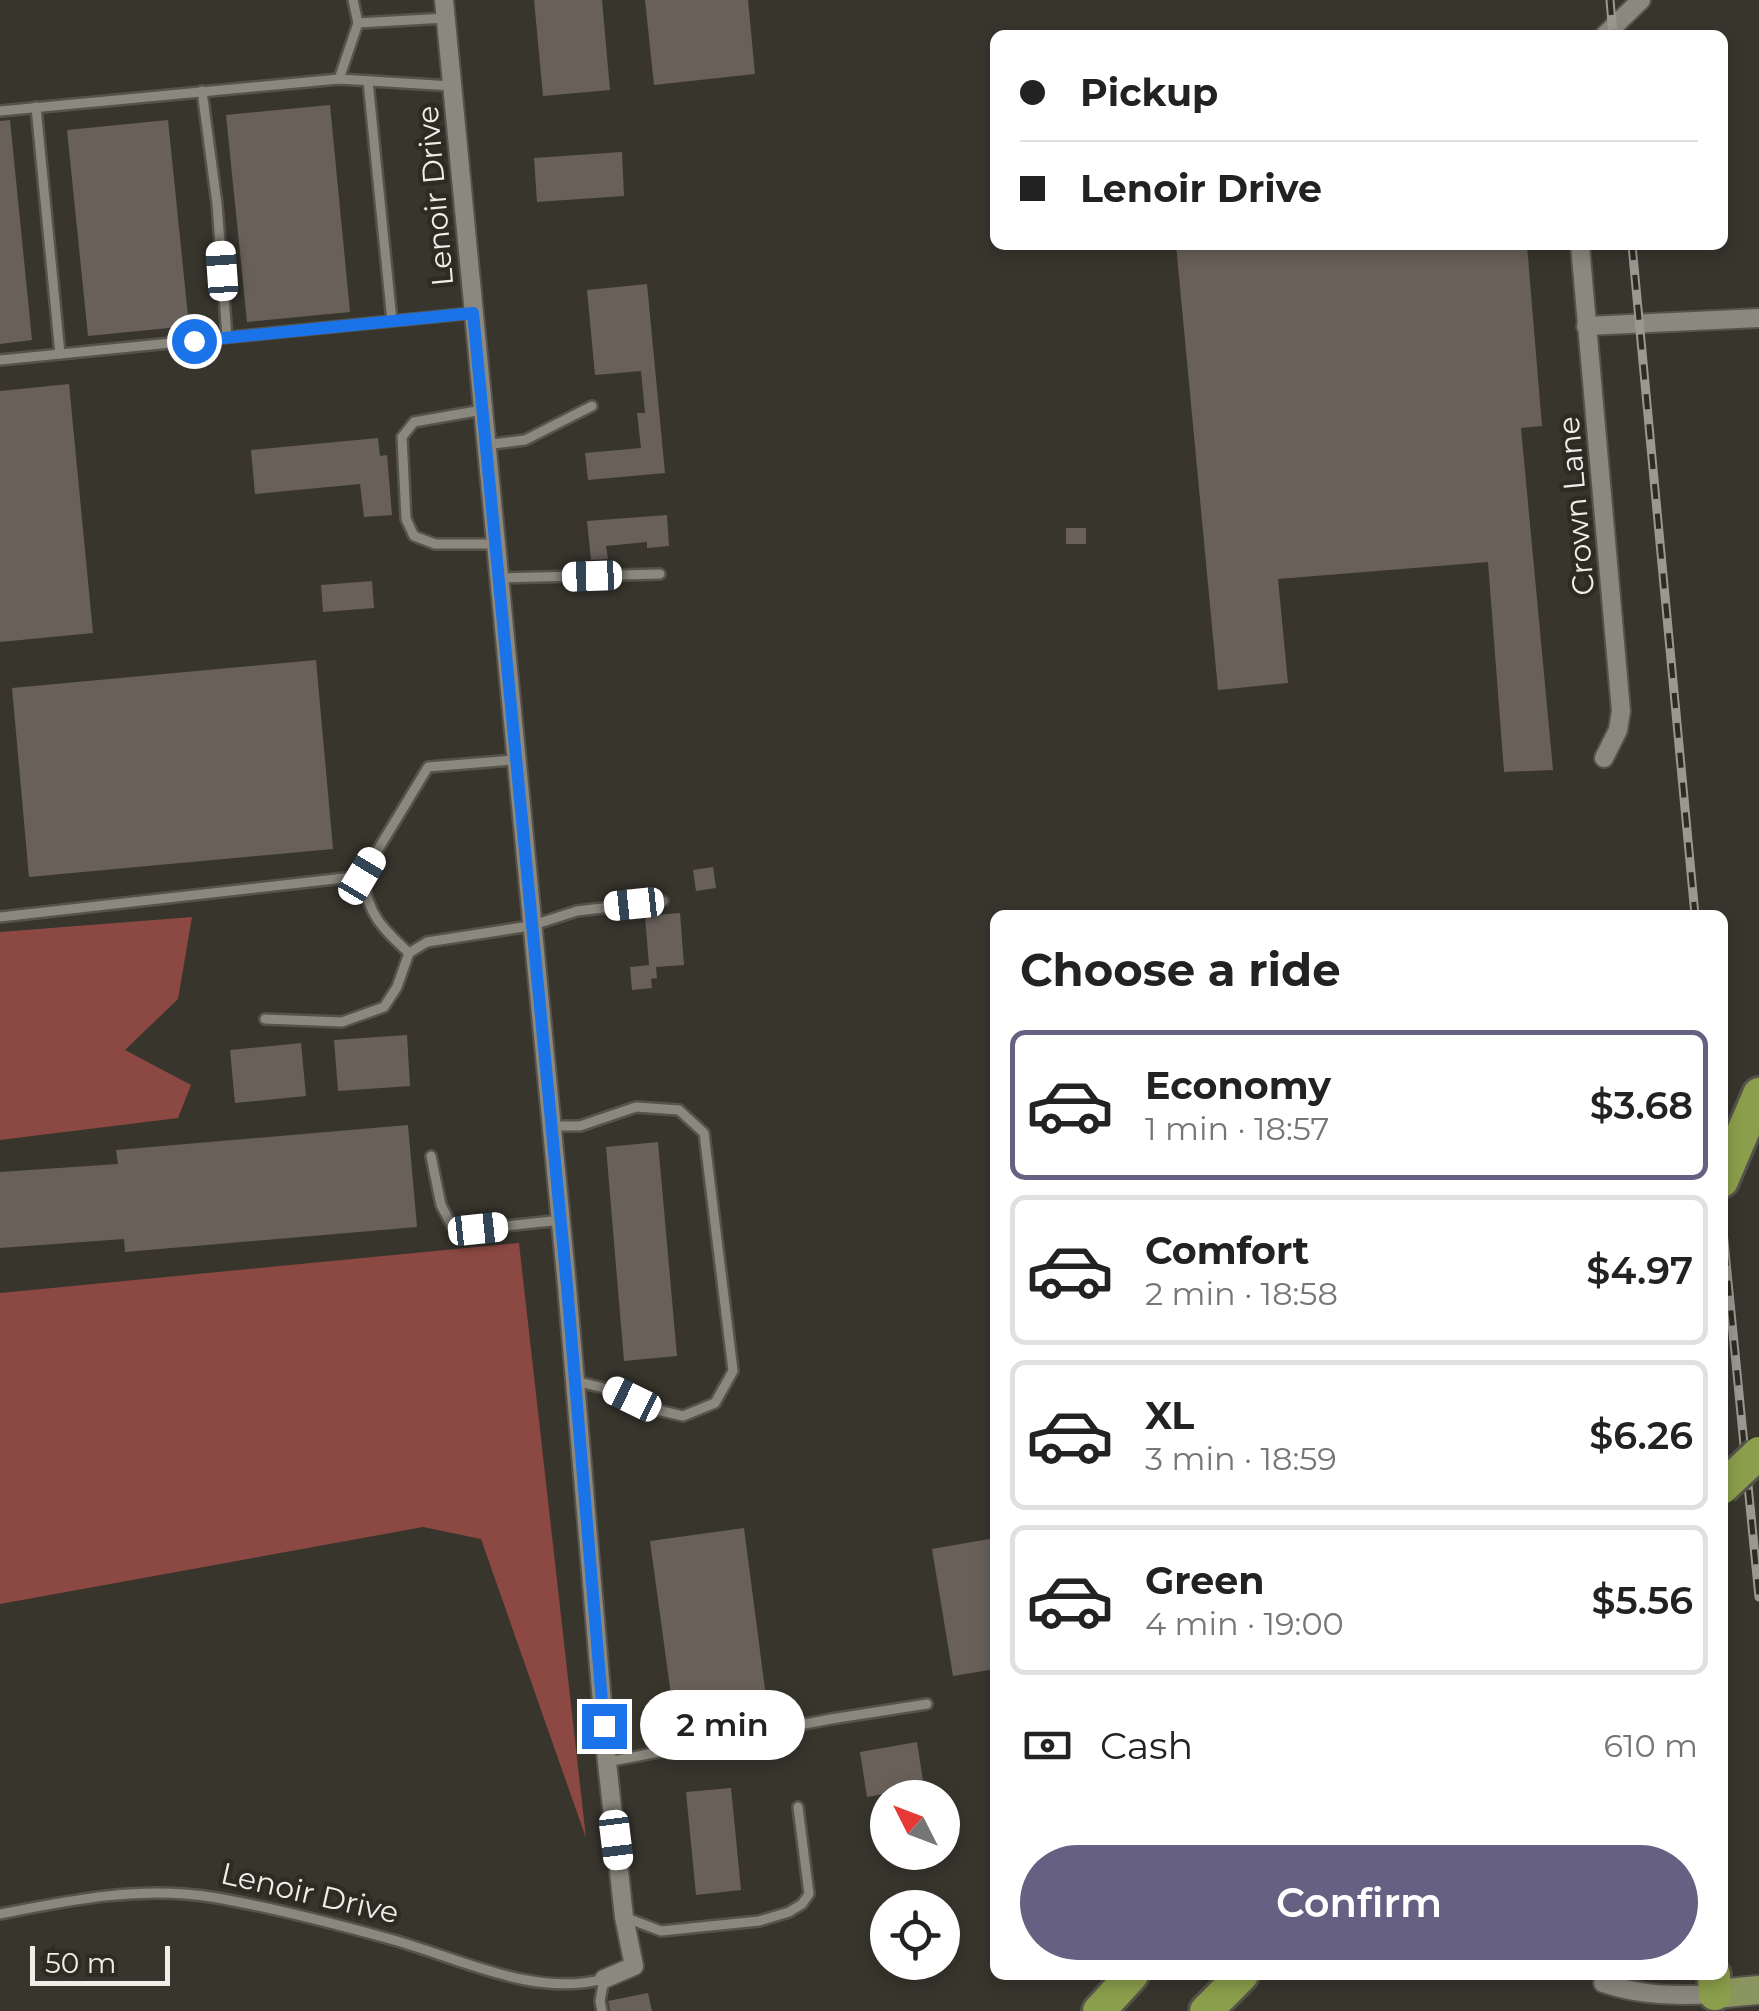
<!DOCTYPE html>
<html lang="en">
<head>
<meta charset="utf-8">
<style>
	:root { --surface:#fff; --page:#f6f6f6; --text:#222; --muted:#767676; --line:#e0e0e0; --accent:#666082 }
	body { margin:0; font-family:Montserrat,sans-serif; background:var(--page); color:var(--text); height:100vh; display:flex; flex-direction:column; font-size:38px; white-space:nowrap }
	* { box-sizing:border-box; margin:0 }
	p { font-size:32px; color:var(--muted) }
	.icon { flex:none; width:55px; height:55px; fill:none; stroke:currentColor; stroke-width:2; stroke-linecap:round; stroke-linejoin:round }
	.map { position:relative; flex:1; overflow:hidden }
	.side { position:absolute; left:990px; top:910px; width:738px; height:1070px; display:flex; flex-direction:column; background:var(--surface); border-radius:15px; box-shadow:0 5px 15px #0003 }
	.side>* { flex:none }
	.guide { position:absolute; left:990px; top:30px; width:738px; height:220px; border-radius:15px; box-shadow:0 5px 15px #0003; display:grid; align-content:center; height:220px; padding:0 30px; background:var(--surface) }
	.needle { width:65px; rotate:312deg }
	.buttons { position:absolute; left:870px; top:1780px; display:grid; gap:20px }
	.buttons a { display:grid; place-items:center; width:90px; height:90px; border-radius:50%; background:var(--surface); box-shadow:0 5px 15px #0003; font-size:50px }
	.scale { position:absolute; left:30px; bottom:25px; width:140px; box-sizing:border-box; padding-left:10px; border:5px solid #f1eee9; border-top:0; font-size:28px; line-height:35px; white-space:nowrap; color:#f1eee9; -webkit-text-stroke:8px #2e2b23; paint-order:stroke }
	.end { position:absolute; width:45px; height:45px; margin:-22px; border:12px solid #1a73e8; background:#fff; box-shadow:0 0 0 5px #fff }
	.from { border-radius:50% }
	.bubble { position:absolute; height:70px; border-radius:35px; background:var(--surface); box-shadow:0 5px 15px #0003; font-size:32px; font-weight:600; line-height:70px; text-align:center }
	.car { position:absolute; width:30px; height:60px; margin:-30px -15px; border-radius:12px; box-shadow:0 0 8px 2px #0007; background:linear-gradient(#fff 24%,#345 0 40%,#fff 0 76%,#345 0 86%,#fff 0) }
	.guide b { display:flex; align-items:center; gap:35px; height:95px; font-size:38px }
	.guide b+b { border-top:2px solid var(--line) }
	.guide i { width:25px; height:25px; background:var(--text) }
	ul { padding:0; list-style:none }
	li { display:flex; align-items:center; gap:30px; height:150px; margin:0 20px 15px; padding:0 10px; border:5px solid var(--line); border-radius:15px }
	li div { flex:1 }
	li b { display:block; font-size:38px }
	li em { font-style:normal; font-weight:600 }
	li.current { border-color:var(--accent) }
	li>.icon { width:90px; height:90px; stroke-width:1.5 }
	h2 { padding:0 30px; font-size:45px; line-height:120px }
	.pay { display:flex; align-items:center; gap:25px; height:110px; padding:0 30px; font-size:38px }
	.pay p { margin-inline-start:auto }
	.action { display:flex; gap:20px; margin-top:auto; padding:20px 30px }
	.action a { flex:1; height:115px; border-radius:60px; background:var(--accent); color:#fff; font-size:40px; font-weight:600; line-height:115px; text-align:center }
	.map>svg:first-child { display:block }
</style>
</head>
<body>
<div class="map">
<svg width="1759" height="2011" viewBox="0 0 1759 2011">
	<rect width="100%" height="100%" fill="#38352d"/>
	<g fill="#8c4842">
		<polygon points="192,917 178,999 125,1050 191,1085 178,1118 0,1140 0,932"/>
		<polygon points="519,1243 586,1838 481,1539 423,1527 0,1604 0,1293"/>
	</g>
	<g fill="#69605a">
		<polygon points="534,0 602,0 610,90 543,96"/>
		<polygon points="645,0 748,0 755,74 654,85"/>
		<polygon points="330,105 350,312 247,322 226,115"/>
		<polygon points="10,120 32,340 0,344 0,121"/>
		<polygon points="168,120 189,326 88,336 67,130"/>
		<polygon points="622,152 624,196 537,202 534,158"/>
		<polygon points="1176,245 1527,245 1542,426 1521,428 1553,770 1504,772 1488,562 1278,579 1288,683 1218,690"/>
		<polygon points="647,284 665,473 588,480 585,453 641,448 637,413 645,413 641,371 595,375 587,290"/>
		<polygon points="69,384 93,633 0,642 0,391"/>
		<polygon points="378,438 380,456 387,455 392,515 364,517 360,484 255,494 251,450"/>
		<polygon points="667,515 669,546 647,548 647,542 606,546 608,559 591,560 587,521"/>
		<rect x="1066" y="528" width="20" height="16"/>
		<polygon points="372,581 374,608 323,612 321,585"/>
		<polygon points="316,660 333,849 29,877 12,688"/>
		<polygon points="713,867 716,888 696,891 693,870"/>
		<polygon points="680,913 684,965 656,967 657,978 651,979 652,988 632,990 630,967 649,965 645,916"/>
		<polygon points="407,1035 410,1086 338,1091 334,1040"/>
		<polygon points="301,1043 306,1096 235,1103 230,1050"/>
		<polygon points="408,1125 417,1227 125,1252 124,1239 0,1248 0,1172 118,1164 116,1150"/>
		<polygon points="658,1142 677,1356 624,1361 606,1147"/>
		<polygon points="744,1528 766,1697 673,1710 650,1541"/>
		<polygon points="995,1538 995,1669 953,1676 932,1549"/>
		<polygon points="917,1742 924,1787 867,1797 860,1752"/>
		<polygon points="731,1788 741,1890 696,1895 686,1792"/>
		<polygon points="648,1993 652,2011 610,2011 608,2001"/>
	</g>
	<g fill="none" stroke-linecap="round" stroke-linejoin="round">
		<g stroke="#56534c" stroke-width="14">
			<g id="lane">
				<polyline points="353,0 358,23"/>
				<polyline points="339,79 358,23 445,18"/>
				<polyline points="368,81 392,321"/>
				<polyline points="202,91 217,204 227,337"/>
				<polyline points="36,107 60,354"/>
				<polyline points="0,111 339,79 452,86"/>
				<polyline points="0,360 473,313"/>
				<polyline points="482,410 414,422 402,437 406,519 414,536 435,544 494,544"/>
				<polyline points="485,445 525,440 592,406"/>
				<polyline points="500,578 660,574"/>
				<path d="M362 876C369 916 381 927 409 953"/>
				<polyline points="0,917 362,876 428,767 514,760"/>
				<polyline points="265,1019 342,1022 384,1007 397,987 409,953 427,942 530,926 577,911 663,901"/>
				<polyline points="553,1126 580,1126 636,1107 679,1110 704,1133 733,1371 715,1403 683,1416 653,1409 612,1390 575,1381"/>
				<polyline points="431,1156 441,1205 452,1226 478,1229 561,1220"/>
				<polyline points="607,1762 831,1719 927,1704"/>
				<path d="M0 1914C71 1900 139 1886 211 1897 271 1907 332 1923 390 1939 457 1957 533 1998 604 1979L600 2001 602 2011"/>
				<polyline points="624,1917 661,1931 759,1921 789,1912 802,1904 809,1894 798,1807"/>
			</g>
		</g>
		<g stroke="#56534c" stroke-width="22">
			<g id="street">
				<polyline points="444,0 567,1286 607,1762 624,1917 634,1966 604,1979"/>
				<polyline points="1605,35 1641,0"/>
				<polyline points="1580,245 1621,711 1618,730 1604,758"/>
				<polyline points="1586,326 1759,318"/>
				<path d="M1603 1983C1641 1996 1676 1996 1715 1994"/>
			</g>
		</g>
		<g stroke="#56534c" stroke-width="32">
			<polyline id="primary" points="1715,1994 1759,1990"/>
		</g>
		<g stroke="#56534c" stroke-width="38">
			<g id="highway">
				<polyline points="1722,1181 1759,1094"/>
				<polyline points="1714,1975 1715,1994"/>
				<polyline points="1099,2011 1132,1975"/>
				<polyline points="1206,2011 1242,1975"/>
			</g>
		</g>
		<use href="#lane" stroke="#8b887e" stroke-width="9"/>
		<use href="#street" stroke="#8b887e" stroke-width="18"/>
		<use href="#primary" stroke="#8b955f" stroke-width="28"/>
		<use href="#highway" stroke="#8b9e4b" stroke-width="32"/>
		<g stroke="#9b9892" stroke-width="9">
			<g id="rail">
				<polyline points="1610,0 1613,35"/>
				<polyline points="1632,245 1695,915"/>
				<polyline points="1722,1221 1759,1597"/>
			</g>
		</g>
		<use href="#rail" stroke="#2e2b23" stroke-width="5" stroke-dasharray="15" stroke-linecap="butt"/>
		<g stroke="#56534c" stroke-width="38" stroke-linecap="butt">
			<polyline id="highway-bridge" points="1722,1488 1759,1453"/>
		</g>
		<use href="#highway-bridge" stroke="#8b9e4b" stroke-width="32"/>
	</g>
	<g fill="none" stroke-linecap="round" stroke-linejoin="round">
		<polyline stroke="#1a73e8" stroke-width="12" points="194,341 473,313 567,1286 604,1726"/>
	</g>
	<g text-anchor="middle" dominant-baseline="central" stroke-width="9" stroke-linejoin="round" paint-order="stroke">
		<g font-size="30" fill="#f1eee9" stroke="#2e2b23">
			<text transform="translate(435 196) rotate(-95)">Lenoir Drive</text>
			<text transform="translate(1576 506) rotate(-95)">Crown Lane</text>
			<text transform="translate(310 1893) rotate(13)">Lenoir Drive</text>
		</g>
	</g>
</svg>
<div class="buttons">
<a><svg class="needle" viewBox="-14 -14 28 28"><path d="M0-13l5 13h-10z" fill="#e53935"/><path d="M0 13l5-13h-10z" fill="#767676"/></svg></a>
<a><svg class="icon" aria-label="locate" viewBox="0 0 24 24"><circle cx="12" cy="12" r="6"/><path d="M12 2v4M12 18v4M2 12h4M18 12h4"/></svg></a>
</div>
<div class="scale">50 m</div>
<i class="end from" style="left:194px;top:341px"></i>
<i class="end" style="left:604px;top:1726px"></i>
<div class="bubble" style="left:640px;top:1690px;width:165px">2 min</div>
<i class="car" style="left:222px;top:271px;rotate:356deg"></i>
<i class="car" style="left:592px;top:576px;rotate:268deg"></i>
<i class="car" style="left:362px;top:876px;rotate:31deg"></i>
<i class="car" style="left:634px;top:904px;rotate:264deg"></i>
<i class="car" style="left:478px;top:1229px;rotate:84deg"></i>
<i class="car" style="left:632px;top:1399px;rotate:296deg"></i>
<i class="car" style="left:616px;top:1840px;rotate:173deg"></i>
<div class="guide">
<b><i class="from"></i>Pickup</b>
<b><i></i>Lenoir Drive</b>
</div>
<section class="side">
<h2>Choose a ride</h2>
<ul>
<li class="current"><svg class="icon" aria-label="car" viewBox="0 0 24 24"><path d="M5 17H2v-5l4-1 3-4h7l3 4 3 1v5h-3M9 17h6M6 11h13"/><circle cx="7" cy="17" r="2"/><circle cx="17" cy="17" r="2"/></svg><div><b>Economy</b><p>1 min · 18:57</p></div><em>$3.68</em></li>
<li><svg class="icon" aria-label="car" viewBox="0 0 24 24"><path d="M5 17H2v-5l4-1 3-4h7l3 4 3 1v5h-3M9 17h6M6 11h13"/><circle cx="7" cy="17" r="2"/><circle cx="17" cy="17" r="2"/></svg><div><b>Comfort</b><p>2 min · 18:58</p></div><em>$4.97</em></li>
<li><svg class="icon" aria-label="car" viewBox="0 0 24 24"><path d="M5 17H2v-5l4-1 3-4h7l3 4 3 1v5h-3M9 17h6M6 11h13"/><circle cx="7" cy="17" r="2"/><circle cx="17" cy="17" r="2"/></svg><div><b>XL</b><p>3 min · 18:59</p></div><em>$6.26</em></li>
<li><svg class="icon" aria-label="car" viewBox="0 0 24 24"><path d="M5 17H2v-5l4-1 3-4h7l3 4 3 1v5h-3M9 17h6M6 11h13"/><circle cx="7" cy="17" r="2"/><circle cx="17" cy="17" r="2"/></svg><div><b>Green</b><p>4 min · 19:00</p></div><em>$5.56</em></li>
</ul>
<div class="pay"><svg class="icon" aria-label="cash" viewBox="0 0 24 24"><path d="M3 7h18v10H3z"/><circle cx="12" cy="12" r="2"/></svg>Cash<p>610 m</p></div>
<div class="action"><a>Confirm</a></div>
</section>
</div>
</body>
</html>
